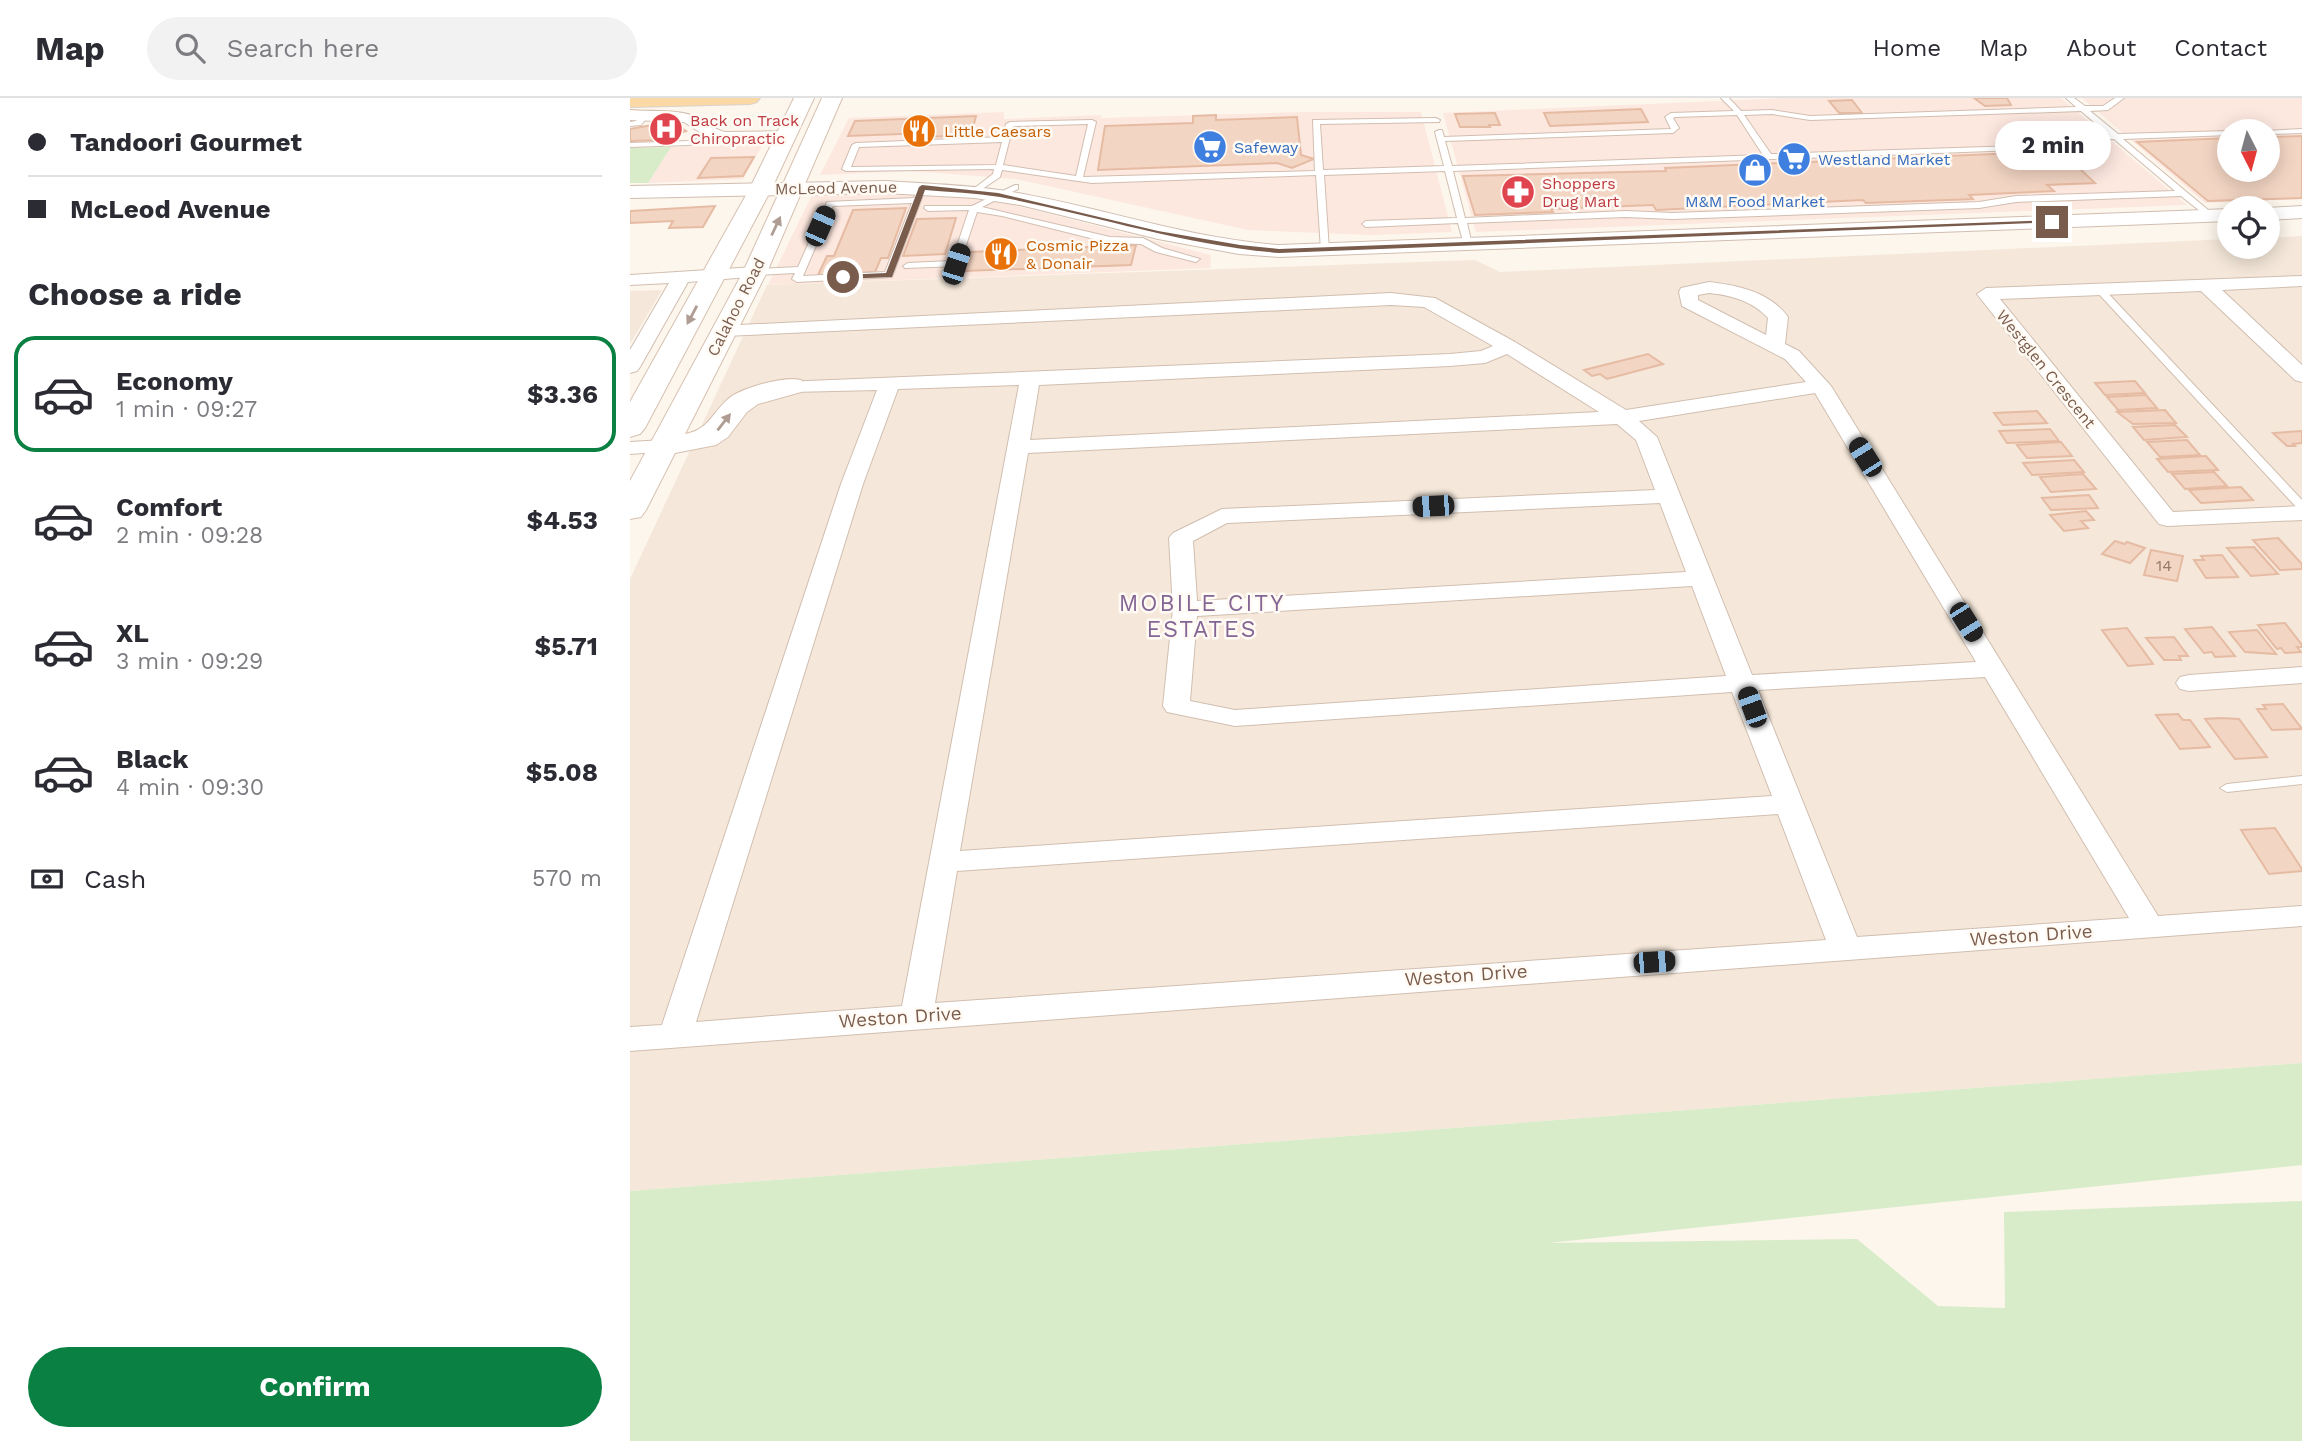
<!DOCTYPE html>
<html lang="en">
<head>
<meta charset="utf-8">
<style>
	:root { --surface:#fff; --page:#f2f2f3; --text:#2b2b33; --muted:#7c7c81; --line:#e1e1e2; --accent:#0b8043 }
	body { margin:0; font-family:"Work Sans",sans-serif; background:var(--page); color:var(--text); height:100vh; display:flex; flex-direction:column; font-size:26px; white-space:nowrap }
	* { box-sizing:border-box; margin:0 }
	p { font-size:23px; color:var(--muted) }
	.icon { flex:none; width:38px; height:38px; fill:none; stroke:currentColor; stroke-width:2; stroke-linecap:round; stroke-linejoin:round }
	.map { position:relative; flex:1; overflow:hidden }
	.drawer { display:flex; flex-direction:column; background:var(--surface); width:630px }
	.drawer>* { flex:none }
	.guide { display:grid; align-content:center; height:154px; padding:0 28px; background:var(--surface) }
	.needle { width:46px; rotate:174deg }
	.controls { position:absolute; left:1587px; top:21px; display:grid; gap:14px }
	.controls a { display:grid; place-items:center; width:63px; height:63px; border-radius:50%; background:var(--surface); box-shadow:0 4px 18px #0003; font-size:35px }
	.end { position:absolute; width:32px; height:32px; margin:-16px; border:9px solid #7a5c4d; background:#fff; box-shadow:0 0 0 4px #fff }
	.from { border-radius:50% }
	.bubble { position:absolute; height:49px; border-radius:24px; background:var(--surface); box-shadow:0 4px 18px #0003; font-size:23px; font-weight:700; line-height:49px; text-align:center }
	.car { position:absolute; width:21px; height:42px; margin:-21px -10px; border-radius:9px; box-shadow:0 0 5px 2px #0007; background:linear-gradient(#222 24%,#8ab4d8 0 40%,#222 0 76%,#8ab4d8 0 86%,#222 0) }
	.guide b { display:flex; align-items:center; gap:24px; height:66px; font-size:26px }
	.guide b+b { border-top:2px solid var(--line) }
	.guide i { width:18px; height:18px; background:var(--text) }
	ul { padding:0; list-style:none }
	li { display:flex; align-items:center; gap:21px; height:116px; margin:0 14px 10px; padding:0 14px; border:4px solid transparent; border-radius:21px }
	li div { flex:1 }
	li b { display:block; font-size:26px }
	li em { font-style:normal; font-weight:700 }
	li.selected { border-color:var(--accent) }
	li>.icon { width:63px; height:63px; stroke-width:1.5 }
	h2 { padding:0 28px; font-size:32px; line-height:84px }
	.pay { display:flex; align-items:center; gap:18px; height:77px; padding:0 28px; font-size:26px }
	.pay p { margin-inline-start:auto }
	.button { display:flex; gap:14px; margin-top:auto; padding:14px 28px }
	.button a { flex:1; height:80px; border-radius:42px; background:var(--accent); color:#fff; font-size:28px; font-weight:700; line-height:80px; text-align:center }
	header { display:flex; align-items:center; gap:42px; box-sizing:border-box; height:98px; padding:0 35px; background:var(--surface); border-bottom:2px solid var(--line) }
	header strong { font-size:33px }
	nav { display:flex; gap:38px; margin-inline-start:auto; font-size:24px }
	.search { width:490px; height:63px; background:var(--page); display:flex; align-items:center; gap:18px; box-sizing:border-box; padding:0 24px; border-radius:38px; color:var(--muted); font-size:26px }
	main { display:flex; flex:1; min-height:0 }
	.map>svg:first-child { display:block }
</style>
</head>
<body>
<header>
<strong>Map</strong>
<div class="search"><svg class="icon" aria-label="search" viewBox="0 0 24 24"><circle cx="10" cy="10" r="6"/><path d="M15 15l6 6"/></svg>Search here</div>
<nav><a>Home</a><a>Map</a><a>About</a><a>Contact</a></nav>
</header>
<main>
<section class="drawer">
<div class="guide">
<b><i class="from"></i>Tandoori Gourmet</b>
<b><i></i>McLeod Avenue</b>
</div>
<h2>Choose a ride</h2>
<ul>
<li class="selected"><svg class="icon" aria-label="car" viewBox="0 0 24 24"><path d="M5 17H2v-5l4-1 3-4h7l3 4 3 1v5h-3M9 17h6M6 11h13"/><circle cx="7" cy="17" r="2"/><circle cx="17" cy="17" r="2"/></svg><div><b>Economy</b><p>1 min · 09:27</p></div><em>$3.36</em></li>
<li><svg class="icon" aria-label="car" viewBox="0 0 24 24"><path d="M5 17H2v-5l4-1 3-4h7l3 4 3 1v5h-3M9 17h6M6 11h13"/><circle cx="7" cy="17" r="2"/><circle cx="17" cy="17" r="2"/></svg><div><b>Comfort</b><p>2 min · 09:28</p></div><em>$4.53</em></li>
<li><svg class="icon" aria-label="car" viewBox="0 0 24 24"><path d="M5 17H2v-5l4-1 3-4h7l3 4 3 1v5h-3M9 17h6M6 11h13"/><circle cx="7" cy="17" r="2"/><circle cx="17" cy="17" r="2"/></svg><div><b>XL</b><p>3 min · 09:29</p></div><em>$5.71</em></li>
<li><svg class="icon" aria-label="car" viewBox="0 0 24 24"><path d="M5 17H2v-5l4-1 3-4h7l3 4 3 1v5h-3M9 17h6M6 11h13"/><circle cx="7" cy="17" r="2"/><circle cx="17" cy="17" r="2"/></svg><div><b>Black</b><p>4 min · 09:30</p></div><em>$5.08</em></li>
</ul>
<div class="pay"><svg class="icon" aria-label="cash" viewBox="0 0 24 24"><path d="M3 7h18v10H3z"/><circle cx="12" cy="12" r="2"/></svg>Cash<p>570 m</p></div>
<div class="button"><a>Confirm</a></div>
</section>
<div class="map">
<svg width="1672" height="1343" viewBox="0 0 1672 1343">
	<rect width="100%" height="100%" fill="#fdf6ec"/>
	<g fill="#f5e8da">
		<polygon points="1672,138 1672,965 0,1093 0,481 137,187 845,162 870,174 1599,141 1600,149 1638,149 1638,140"/>
		<polygon points="32,192 0,246 0,193"/>
	</g>
	<g fill="#fde8e0" fill-rule="evenodd">
		<polygon points="1156,0 1431,0 1557,107 846,134 813,15"/>
		<path d="M1452 0H1672V101L1575 105ZM1600 33H1638V72H1600Z"/>
		<polygon points="374,14 374,21 471,17 471,20 675,14 791,14 822,134 741,137 618,132 386,81 280,73 190,77 219,20"/>
		<polygon points="133,46 113,81 18,85 41,49"/>
		<polygon points="241,94 332,99 380,106 581,157 580,170 138,187 182,97"/>
	</g>
	<g fill="#d8ecc9">
		<polygon points="41,49 18,85 0,85 0,50"/>
		<polygon points="1672,965 1672,1067 918,1145 1227,1141 1308,1208 1375,1210 1374,1114 1672,1103 1672,1343 0,1343 0,1093"/>
	</g>
	<g fill="#f3d5c3" stroke="#e6bba3" stroke-width="2">
		<polygon points="1344,0 1377,0 1381,7 1355,8"/>
		<polygon points="1222,2 1232,15 1209,15 1199,3"/>
		<polygon points="1011,11 1018,24 920,28 914,15"/>
		<polygon points="865,15 870,27 859,27 860,29 830,29 825,16"/>
		<polygon points="586,17 586,22 667,19 671,57 684,61 662,70 647,65 468,72 475,28 563,25 563,18"/>
		<polygon points="346,18 341,37 297,39 298,35 218,38 225,23"/>
		<polygon points="33,25 43,25 56,33 32,42 0,43 0,31"/>
		<polygon points="1672,38 1672,100 1578,103 1507,44 1600,40 1600,72 1638,72 1638,39"/>
		<polygon points="1431,53 1465,85 1417,87 1424,93 1339,97 1343,101 1236,105 1233,102 1026,112 1023,107 921,111 923,114 845,117 833,78 1036,73 1035,70"/>
		<polygon points="124,59 113,78 68,80 81,60"/>
		<polygon points="85,108 73,129 39,130 43,123 0,125 0,113"/>
		<polygon points="276,110 258,160 251,160 245,174 188,177 197,158 204,158 223,112"/>
		<polygon points="326,120 315,156 273,158 287,121"/>
		<polygon points="506,147 501,167 334,173 339,154"/>
		<polygon points="1018,256 1033,266 977,281 970,276 962,278 954,272"/>
		<polygon points="1505,283 1515,295 1475,297 1465,285"/>
		<polygon points="1516,297 1527,310 1488,312 1477,299"/>
		<polygon points="1535,312 1546,325 1503,326 1487,314"/>
		<polygon points="1407,313 1417,325 1373,327 1364,315"/>
		<polygon points="1545,327 1557,339 1514,342 1503,329"/>
		<polygon points="1420,331 1429,343 1377,345 1369,333"/>
		<polygon points="1672,333 1672,345 1663,346 1665,348 1657,348 1643,335"/>
		<polygon points="1557,342 1570,357 1530,359 1517,344"/>
		<polygon points="1431,344 1442,358 1397,360 1387,347"/>
		<polygon points="1576,358 1588,372 1538,374 1527,361"/>
		<polygon points="1444,362 1454,374 1402,377 1393,365"/>
		<polygon points="1584,374 1597,388 1555,391 1542,376"/>
		<polygon points="1453,376 1466,391 1421,394 1410,379"/>
		<polygon points="1611,389 1623,402 1571,405 1559,392"/>
		<polygon points="1459,397 1468,410 1421,412 1412,400"/>
		<polygon points="1456,413 1464,422 1451,423 1458,430 1434,433 1420,417"/>
		<polygon points="1648,440 1672,466 1672,471 1650,472 1623,442"/>
		<polygon points="1485,443 1495,446 1497,444 1515,450 1500,465 1472,456"/>
		<polygon points="1624,449 1648,476 1621,478 1597,450"/>
		<polygon points="1521,452 1553,458 1547,483 1514,477"/>
		<polygon points="1592,457 1608,479 1576,480 1564,462 1574,462 1571,458"/>
		<polygon points="1655,525 1672,547 1672,549 1667,549 1671,554 1655,555 1651,550 1647,551 1628,527"/>
		<polygon points="1582,529 1605,558 1585,559 1582,554 1574,555 1555,531"/>
		<polygon points="1497,530 1523,566 1498,568 1472,532"/>
		<polygon points="1627,532 1646,556 1615,554 1599,534"/>
		<polygon points="1544,539 1558,558 1549,558 1551,562 1534,562 1516,540"/>
		<polygon points="1653,606 1672,631 1642,632 1627,611 1636,611 1633,607"/>
		<polygon points="1548,616 1553,622 1560,622 1580,649 1550,651 1526,617"/>
		<polygon points="1591,620 1609,621 1637,659 1605,661 1575,621"/>
		<polygon points="1645,730 1672,771 1672,773 1639,776 1611,732"/>
	</g>
	<g fill="none" stroke-linecap="round" stroke-linejoin="round">
		<g stroke="#d1beb0" stroke-width="2">
			<g id="service">
				<path d="M1091 0H1099L1111 13 1142 12 1180 18 1446 9 1436 0H1444L1455 8H1473L1485 0H1494L1478 12 1460 13 1488 36 1600 33H1602H1600V37L1493 41 1583 116V120L1580 121 1551 98 1386 104 1349 110 1042 121 996 119 837 125 842 147 838 150 834 147 828 125 736 129 732 126 736 123 827 120 815 73 694 77 699 152 695 155 691 152 686 77 462 85 372 72 370 79 345 96 341 94 342 92 363 76 364 71 216 73 212 71 222 47 226 45 373 39 376 26 380 24 462 22 466 24 453 79 685 73 683 22 806 20 810 22 809 24 690 26 693 72 814 68 805 34 809 32H812L814 39 1041 31 1035 19 1041 15 1104 13ZM1451 13 1479 37 1447 38 1387 48 1141 56 1114 17 1142 16 1180 22ZM1107 17 1133 57 822 68 815 43 1043 35 1049 30 1043 20 1045 19ZM458 26 446 78 373 67 383 28ZM1484 41 1545 93 1386 98 1349 104 1042 115 996 113 835 120 823 73 1387 52 1447 42ZM372 44 366 67 221 69 229 49Z"/>
				<polygon points="12,15 19,17 11,27 0,28 0,24 6,23"/>
				<polygon points="1672,31 1672,35 1638,36 1638,33 1635,33"/>
				<polygon points="88,36 92,38 91,40 59,47 0,49 0,45 59,43"/>
				<path d="M289 87 296 89 262 179 167 184 162 181 165 175 125 177 120 174 125 171 168 169 197 104 284 100ZM282 105 255 174 173 178 203 108Z"/>
				<polygon points="385,87 388,87 388,91 352,109 480,139 513,140 532,150 570,161 566,164 526,154 511,146 480,145 372,118 347,114 329,168 275,170 273,168 278,165 322,163 339,112 298,113 294,110 295,108 342,108"/>
				<polygon points="1470,189 1473,190 1672,402 1672,412 1668,411 1467,194 1465,192"/>
				<polygon points="1672,678 1672,686 1597,694 1590,690 1597,686"/>
			</g>
		</g>
		<g stroke="#d1beb0" stroke-width="2">
			<g id="minor">
				<path d="M0 12C19 14 43 11 61 17 74 21 82 31 95 34L158 33 166 38 158 43 95 44 77 39 54 24 0 22Z"/>
				<polygon points="125,169 134,174 131,178 58,184 10,269 7,273 0,275 0,252 39,185 0,187 0,177"/>
				<polygon points="1672,178 1672,188 1592,192 1672,267 1672,284 1665,282 1571,193 1370,201 1543,414 1672,408 1672,422 1537,428 1529,426 1347,196 1356,190"/>
				<path d="M1079 184C1107 187 1140 194 1158 219L1155 246 1169 253 1201 288 1528 818 1672 808V828L0 953V929L32 927 211 386 247 292 161 294 154 292 151 288 154 284 820 256 851 253 863 248 794 209 761 207 96 238 86 232 89 228 761 195 805 200 885 244 996 312 1176 284 1155 261 1052 208 1049 194 1051 190ZM1079 195C1100 197 1123 203 1138 220L1136 237 1068 202V197ZM877 256 969 314 400 342 409 287 820 268 855 265ZM389 287 272 908 66 924 233 386 268 291ZM1185 295 1346 564 1122 577 1027 339 1009 323ZM987 326 1006 342 1025 392 592 411 543 435 539 440 543 511 533 608 537 614 605 628 1102 594 1142 698 330 753 398 355ZM1030 405 1056 474 567 503 563 443 597 425ZM1062 488 1096 578 605 612 560 603 567 518ZM1355 579 1499 820 1227 839 1128 592ZM1148 716 1196 842 305 905 327 773Z"/>
				<polygon points="33,342 41,343 44,348 41,353 0,356 0,344"/>
				<polygon points="1672,569 1672,585 1559,593 1550,591 1546,585 1550,579 1559,577"/>
			</g>
		</g>
		<g stroke="#d1beb0" stroke-width="2">
			<g id="tertiary">
				<path d="M255 83C299 86 344 87 388 95 477 111 557 140 649 147L1600 111V123L649 159 609 156 528 141 390 107 345 100 255 95 0 100V88Z"/>
				<polygon points="1672,108 1672,120 1638,122 1637,110"/>
			</g>
		</g>
		<g stroke="#d6c0b0" stroke-width="2">
			<g id="secondary">
				<polygon points="164,0 184,0 142,90 15,330 10,336 0,339 0,304 120,90"/>
				<path d="M192 0H212L137 174 55 336C78 332 81 317 97 302 109 290 154 278 171 282L175 288 171 294 128 306 117 314 98 339 86 347 45 355 16 412 11 419 0 421V383L113 174Z"/>
			</g>
		</g>
		<g stroke="#dad1cd" stroke-width="2">
			<polygon id="primary" points="0,0 130,0 127,4 120,6 0,9"/>
		</g>
		<use href="#service" fill="#fff" fill-rule="evenodd"/>
		<use href="#minor" fill="#fff" fill-rule="evenodd"/>
		<use href="#tertiary" fill="#fff" fill-rule="evenodd"/>
		<use href="#secondary" fill="#fff" fill-rule="evenodd"/>
		<use href="#primary" fill="#fbd9a5" fill-rule="evenodd"/>
	</g>
	<defs><path id="oneway-solid" d="M-6-.8H1V-3.2L6.5 0L1 3.2V.8H-6Z" transform="scale(1.75)"/></defs>
	<g fill="#af9d94">
		<use href="#oneway-solid" transform="translate(146 128) rotate(-65)"/>
		<use href="#oneway-solid" transform="translate(62 217) rotate(118)"/>
		<use href="#oneway-solid" transform="translate(94 324) rotate(-52)"/>
	</g>
	<path fill="#7a5c4d" d="M292 87 368 95 528 133 610 147 649 151 1422 122 1426 124 649 155C554 147 464 117 370 99 345 95 320 94 295 92L262 179 211 181 213 177 256 175 289 89Z"/>
	<defs>
		<g id="hospital-disc" transform="scale(1.75)"><circle r="9.5" fill="#e0444e" stroke="#fffaf3"/><path d="M-5-5h3v3.5h4V-5h3V5h-3V1.5h-4V5h-3Z" fill="#fff"/></g>
		<g id="restaurant-disc" transform="scale(1.75)"><circle r="9.5" fill="#e8710a" stroke="#fffaf3"/><path d="M-5-6h1v4h1v-4h1v4h1v-4h1v5L-1.5 .5V6h-2V.5L-5-1ZM5-6V6H3V1.5H1.5Q1.5-4 5-6Z" fill="#fff"/></g>
		<g id="supermarket-disc" transform="scale(1.75)"><circle r="9.5" fill="#3f7fe0" stroke="#fffaf3"/><path d="M-6-5.5h2.5l.6 2H6L4.5 2H-2.5L-4.4-4H-6ZM-1.5 3.2a1.3 1.3 0 1 0 .1 0ZM3 3.2a1.3 1.3 0 1 0 .1 0Z" fill="#fff"/></g>
		<g id="shop-disc" transform="scale(1.75)"><circle r="9.5" fill="#3f7fe0" stroke="#fffaf3"/><path d="M-5-2.5h2.3a2.7 3.5 0 0 1 5.4 0H5L5.5 6h-11ZM-1.5-2.5h3a1.5 2.3 0 0 0-3 0Z" fill="#fff"/></g>
		<g id="pharmacy-disc" transform="scale(1.75)"><circle r="9.5" fill="#e0444e" stroke="#fffaf3"/><path d="M-2-6h4v4h4v4h-4v4h-4v-4h-4v-4h4Z" fill="#fff"/></g>
	</defs>
	<g fill-rule="evenodd">
		<use href="#hospital-disc" x="36" y="31"/>
		<use href="#restaurant-disc" x="289" y="33"/>
		<use href="#supermarket-disc" x="580" y="49"/>
		<use href="#supermarket-disc" x="1164" y="61"/>
		<use href="#shop-disc" x="1125" y="72"/>
		<use href="#pharmacy-disc" x="888" y="94"/>
		<use href="#restaurant-disc" x="371" y="156"/>
	</g>
	<g text-anchor="middle" dominant-baseline="central" stroke-width="5" stroke-linejoin="round" paint-order="stroke">
		<g font-size="16" fill="#be3a42" stroke="#fffaf3" text-anchor="start">
			<text x="60" y="22">Back on Track<tspan x="60" dy="18">Chiropractic</tspan></text>
			<text x="912" y="85">Shoppers<tspan x="912" dy="18">Drug Mart</tspan></text>
		</g>
		<g font-size="16" fill="#c56008" stroke="#fffaf3" text-anchor="start">
			<text x="314" y="33">Little Caesars</text>
			<text x="396" y="147">Cosmic Pizza<tspan x="396" dy="18">&amp; Donair</tspan></text>
		</g>
		<g font-size="16" fill="#366cbe" stroke="#fffaf3" text-anchor="start">
			<text x="604" y="49">Safeway</text>
			<text x="1188" y="61">Westland Market</text>
			<text x="1125" y="103" text-anchor="middle">M&amp;M Food Market</text>
		</g>
		<g font-size="16" fill="#7a5c4d" stroke="#fffaf3">
			<text transform="translate(206 90) rotate(-1)">McLeod Avenue</text>
			<text transform="translate(106 209) rotate(-63)">Calahoo Road</text>
			<text transform="translate(1416 271) rotate(51)">Westglen Crescent</text>
		</g>
		<g font-size="16" fill="#987a6a">
			<text x="1534" y="467">14</text>
		</g>
		<g font-size="19" fill="#7a5c4d" stroke="#fffaf3">
			<text transform="translate(1401 837) rotate(-4)">Weston Drive</text>
			<text transform="translate(836 877) rotate(-4)">Weston Drive</text>
			<text transform="translate(270 919) rotate(-4)">Weston Drive</text>
		</g>
		<g font-size="23" letter-spacing="2" fill="#846695" stroke="#fffaf3">
			<text x="572" y="505">MOBILE CITY<tspan x="572" dy="26">ESTATES</tspan></text>
		</g>
	</g>
</svg>
<div class="controls">
<a><svg class="needle" viewBox="-14 -14 28 28"><path d="M0-13l5 13h-10z" fill="#e53935"/><path d="M0 13l5-13h-10z" fill="#7c7c81"/></svg></a>
<a><svg class="icon" aria-label="locate" viewBox="0 0 24 24"><circle cx="12" cy="12" r="6"/><path d="M12 2v4M12 18v4M2 12h4M18 12h4"/></svg></a>
</div>
<i class="end from" style="left:213px;top:179px"></i>
<i class="end" style="left:1422px;top:124px"></i>
<div class="bubble" style="left:1365px;top:23px;width:116px">2 min</div>
<i class="car" style="left:190px;top:128px;rotate:24deg"></i>
<i class="car" style="left:326px;top:166px;rotate:18deg"></i>
<i class="car" style="left:1235px;top:359px;rotate:328deg"></i>
<i class="car" style="left:803px;top:408px;rotate:267deg"></i>
<i class="car" style="left:1336px;top:524px;rotate:148deg"></i>
<i class="car" style="left:1122px;top:609px;rotate:340deg"></i>
<i class="car" style="left:1024px;top:864px;rotate:86deg"></i>
</div>
</main>
</body>
</html>
